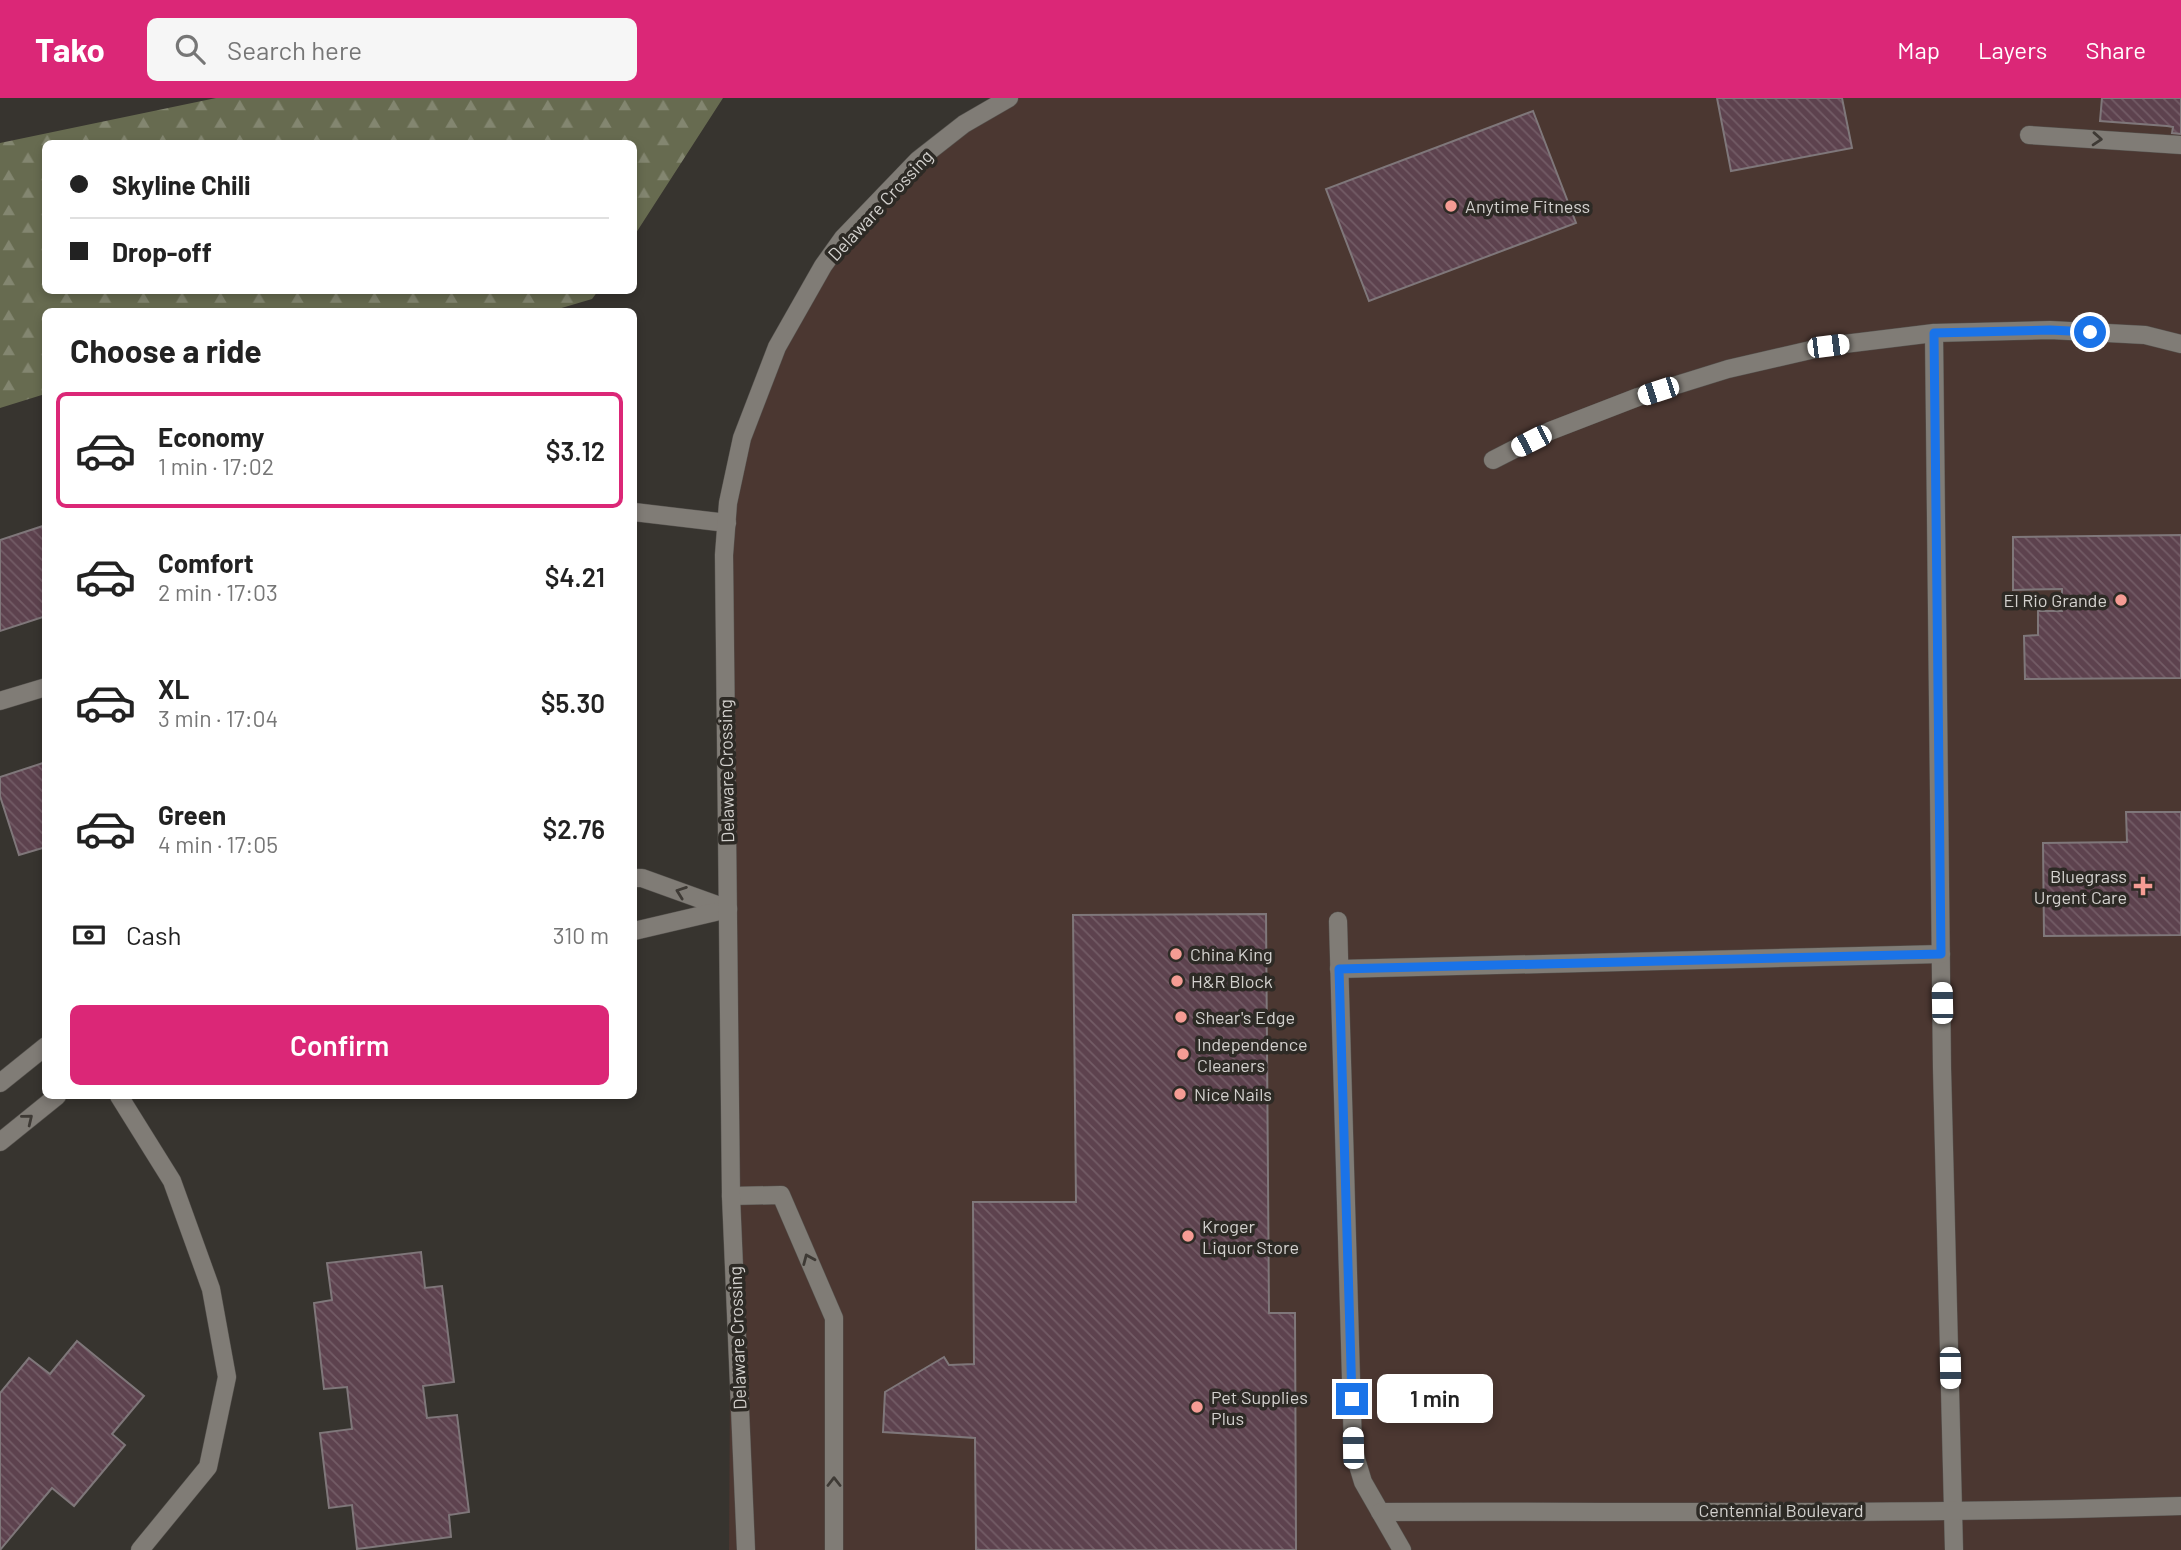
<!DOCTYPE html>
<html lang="en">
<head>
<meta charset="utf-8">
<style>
	:root { --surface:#fff; --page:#f6f6f6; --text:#222; --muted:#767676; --line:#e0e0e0; --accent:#db2777 }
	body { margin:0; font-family:Barlow,sans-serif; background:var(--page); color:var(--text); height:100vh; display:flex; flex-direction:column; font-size:26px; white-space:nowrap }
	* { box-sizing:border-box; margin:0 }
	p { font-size:23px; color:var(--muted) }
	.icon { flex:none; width:38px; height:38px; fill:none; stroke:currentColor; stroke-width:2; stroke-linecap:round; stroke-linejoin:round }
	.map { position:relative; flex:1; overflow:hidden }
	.sheet { position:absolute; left:42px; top:210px; width:595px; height:791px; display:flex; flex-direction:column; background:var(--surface); border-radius:10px; box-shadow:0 4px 10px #0003 }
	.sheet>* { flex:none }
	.guide { position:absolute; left:42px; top:42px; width:595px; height:154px; border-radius:10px; box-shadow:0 4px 10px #0003; display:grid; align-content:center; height:154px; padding:0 28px; background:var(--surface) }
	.end { position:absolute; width:32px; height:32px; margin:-16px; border:9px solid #1a73e8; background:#fff; box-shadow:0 0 0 4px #fff }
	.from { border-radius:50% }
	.bubble { position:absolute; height:49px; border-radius:10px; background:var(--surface); box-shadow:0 4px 10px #0003; font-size:23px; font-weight:600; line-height:49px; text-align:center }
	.car { position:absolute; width:21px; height:42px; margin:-21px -10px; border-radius:9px; box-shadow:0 0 5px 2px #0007; background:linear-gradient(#fff 24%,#345 0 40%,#fff 0 76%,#345 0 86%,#fff 0) }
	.guide b { display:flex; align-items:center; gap:24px; height:66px; font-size:26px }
	.guide b+b { border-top:2px solid var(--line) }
	.guide i { width:18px; height:18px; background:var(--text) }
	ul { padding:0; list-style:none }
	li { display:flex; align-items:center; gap:21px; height:116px; margin:0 14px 10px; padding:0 14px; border:4px solid transparent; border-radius:10px }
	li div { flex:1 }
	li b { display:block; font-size:26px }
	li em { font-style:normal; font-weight:600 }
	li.current { border-color:var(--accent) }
	li>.icon { width:63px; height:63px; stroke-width:1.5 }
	h2 { padding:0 28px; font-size:32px; line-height:84px }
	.pay { display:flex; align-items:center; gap:18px; height:77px; padding:0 28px; font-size:26px }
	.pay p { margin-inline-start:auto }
	.button { display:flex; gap:14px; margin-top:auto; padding:14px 28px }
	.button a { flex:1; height:80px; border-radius:10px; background:var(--accent); color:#fff; font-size:28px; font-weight:600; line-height:80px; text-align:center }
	header { display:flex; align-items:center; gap:42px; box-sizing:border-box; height:98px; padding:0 35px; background:var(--accent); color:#fff }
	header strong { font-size:33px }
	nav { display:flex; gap:38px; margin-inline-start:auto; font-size:24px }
	.search { width:490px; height:63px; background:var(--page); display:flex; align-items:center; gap:18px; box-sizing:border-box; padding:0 24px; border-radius:10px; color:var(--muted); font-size:26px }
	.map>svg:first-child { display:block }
</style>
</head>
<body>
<header>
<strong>Tako</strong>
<div class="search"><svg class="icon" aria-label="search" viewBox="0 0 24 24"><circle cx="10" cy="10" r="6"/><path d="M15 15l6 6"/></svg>Search here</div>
<nav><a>Map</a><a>Layers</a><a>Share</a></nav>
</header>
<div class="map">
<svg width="2181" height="1452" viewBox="0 0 2181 1452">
	<defs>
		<pattern id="forest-firs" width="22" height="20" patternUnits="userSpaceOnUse" patternTransform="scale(1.75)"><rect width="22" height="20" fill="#676b50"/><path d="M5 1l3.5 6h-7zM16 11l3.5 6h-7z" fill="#838670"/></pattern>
		<pattern id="building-back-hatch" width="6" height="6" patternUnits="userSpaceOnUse" patternTransform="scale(1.75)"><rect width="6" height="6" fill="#5d424e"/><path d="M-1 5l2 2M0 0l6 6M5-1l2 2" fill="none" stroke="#735c66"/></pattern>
	</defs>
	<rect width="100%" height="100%" fill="#37342f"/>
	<polygon fill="#4b3731" points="1009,0 2181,0 2181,1452 729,1452 731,1098 724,457 742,340 823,168 918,62"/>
	<polygon fill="url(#forest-firs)" points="216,0 723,0 634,138 634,46 46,46 46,192 598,193 592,201 548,214 46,214 45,296 0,310 0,45"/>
	<g fill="url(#building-back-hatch)" stroke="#7f777a" stroke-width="2">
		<polygon points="1717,0 1842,0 1852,50 1731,73"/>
		<polygon points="2102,0 2181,0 2181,36 2172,35 2173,29 2167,28 2100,23"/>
		<polygon points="1533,13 1576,125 1369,203 1326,91"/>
		<polygon points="46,427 46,518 0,533 0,442"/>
		<polygon points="2181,437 2181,580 2025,581 2024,538 2038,537 2038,513 2062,513 2062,491 2013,492 2013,439"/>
		<polygon points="46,664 46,749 19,757 0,698 0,679"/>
		<polygon points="2126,714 2181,714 2181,837 2044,838 2043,745 2127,744"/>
		<polygon points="1266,816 1269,1215 1295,1215 1296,1452 976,1452 975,1340 883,1334 885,1294 944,1259 949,1267 974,1266 973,1104 1076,1104 1073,817"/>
		<polygon points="421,1154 425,1190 442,1188 454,1284 423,1288 427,1320 457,1317 469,1414 449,1417 451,1439 357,1451 352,1407 329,1410 320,1335 352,1331 347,1289 324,1291 314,1205 332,1202 327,1165"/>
		<polygon points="77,1243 144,1298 112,1336 125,1347 74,1408 52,1390 0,1452 0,1295 29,1260 50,1276"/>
	</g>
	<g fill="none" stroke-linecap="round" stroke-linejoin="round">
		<g stroke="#55524e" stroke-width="19">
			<g id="minor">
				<polyline points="2029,37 2181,47"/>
				<polyline points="1934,235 1942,970 1954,1452"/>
				<polyline points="1493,362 1550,333 1638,299 1728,271 1828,248 1934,235 2050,232 2145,237 2181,246"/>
				<polyline points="634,414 727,425"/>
				<polyline points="0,603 46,589"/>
				<polyline points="634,780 642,780 728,811"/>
				<polyline points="1338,823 1353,1351 1363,1384 1402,1452"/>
				<polyline points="634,833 728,811"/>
				<polyline points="1339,871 1941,856"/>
				<polyline points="0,985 46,948"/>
				<polyline points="119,998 172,1083 211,1191 227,1279 208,1369 140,1452"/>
				<polyline points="0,1044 57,998"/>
				<polyline points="731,1098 781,1097 834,1220 834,1452"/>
				<path d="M1380 1414C1647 1413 1914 1417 2181 1408"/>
				<polyline points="746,1452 731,1098 724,457 728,405 742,340 777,249 823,168 843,140 918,62 964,26 1009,0"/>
			</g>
		</g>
		<use href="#minor" stroke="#807c76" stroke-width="18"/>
	</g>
	<defs><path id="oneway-chevron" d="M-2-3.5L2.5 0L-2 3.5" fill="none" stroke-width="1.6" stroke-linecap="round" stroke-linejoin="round" transform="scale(1.75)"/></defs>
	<g stroke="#3e3a35">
		<use href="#oneway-chevron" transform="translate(2097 41) rotate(4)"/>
		<use href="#oneway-chevron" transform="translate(681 794) rotate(-160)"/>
		<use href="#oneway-chevron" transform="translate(28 1021) rotate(-39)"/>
		<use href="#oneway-chevron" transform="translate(808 1161) rotate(-113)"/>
		<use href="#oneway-chevron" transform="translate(834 1384) rotate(-90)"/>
	</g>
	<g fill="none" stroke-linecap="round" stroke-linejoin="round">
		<polyline stroke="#1a73e8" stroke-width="9" points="1352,1301 1339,871 1941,856 1934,235 2050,232 2090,234"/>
	</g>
	<g fill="#f59c94" stroke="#2d2a25" stroke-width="2.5">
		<circle cx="1451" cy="108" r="7"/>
		<circle cx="2121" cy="502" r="7"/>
		<path d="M2139.5 777.5h7v7h7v7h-7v7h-7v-7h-7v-7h7z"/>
		<circle cx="1176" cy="856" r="7"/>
		<circle cx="1177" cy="883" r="7"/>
		<circle cx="1181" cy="919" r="7"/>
		<circle cx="1183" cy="956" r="7"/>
		<circle cx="1180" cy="996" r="7"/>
		<circle cx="1188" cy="1138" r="7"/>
		<circle cx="1197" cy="1309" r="7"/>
	</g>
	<g text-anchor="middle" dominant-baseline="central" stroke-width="7" stroke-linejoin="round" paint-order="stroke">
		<g font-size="18" fill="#d3d1ce" stroke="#2d2a25">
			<text transform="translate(880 107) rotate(-47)">Delaware Crossing</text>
			<text transform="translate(726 673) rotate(-91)">Delaware Crossing</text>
			<text transform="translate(737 1240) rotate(-92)">Delaware Crossing</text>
			<text x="1781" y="1412">Centennial Boulevard</text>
		</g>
		<g font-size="18" fill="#d3d1ce" stroke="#2d2a25" text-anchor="start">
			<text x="1465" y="108">Anytime Fitness</text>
			<text x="2107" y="502" text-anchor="end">El Rio Grande</text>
			<text x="2127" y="778" text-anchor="end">Bluegrass<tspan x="2127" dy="21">Urgent Care</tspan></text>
			<text x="1190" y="856">China King</text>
			<text x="1191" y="883">H&amp;R Block</text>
			<text x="1195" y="919">Shear's Edge</text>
			<text x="1197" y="946">Independence<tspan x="1197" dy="21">Cleaners</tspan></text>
			<text x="1194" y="996">Nice Nails</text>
			<text x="1202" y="1128">Kroger<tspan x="1202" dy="21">Liquor Store</tspan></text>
			<text x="1211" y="1299">Pet Supplies<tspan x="1211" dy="21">Plus</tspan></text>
		</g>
	</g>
</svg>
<i class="end from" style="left:2090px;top:234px"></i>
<i class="end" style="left:1352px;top:1301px"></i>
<div class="bubble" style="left:1377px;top:1276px;width:116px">1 min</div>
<i class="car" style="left:1828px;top:248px;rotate:83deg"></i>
<i class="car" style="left:1658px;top:293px;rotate:252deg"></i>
<i class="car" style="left:1531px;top:343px;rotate:243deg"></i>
<i class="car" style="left:1942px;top:905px;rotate:359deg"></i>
<i class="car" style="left:1950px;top:1270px;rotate:179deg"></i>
<i class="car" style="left:1353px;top:1350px;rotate:359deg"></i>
<div class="guide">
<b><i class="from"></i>Skyline Chili</b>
<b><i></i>Drop-off</b>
</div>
<section class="sheet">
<h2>Choose a ride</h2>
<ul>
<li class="current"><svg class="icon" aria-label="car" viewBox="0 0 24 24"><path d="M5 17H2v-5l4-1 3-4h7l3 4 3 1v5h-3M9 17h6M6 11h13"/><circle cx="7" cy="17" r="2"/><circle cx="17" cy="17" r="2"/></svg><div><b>Economy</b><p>1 min · 17:02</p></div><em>$3.12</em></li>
<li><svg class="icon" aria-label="car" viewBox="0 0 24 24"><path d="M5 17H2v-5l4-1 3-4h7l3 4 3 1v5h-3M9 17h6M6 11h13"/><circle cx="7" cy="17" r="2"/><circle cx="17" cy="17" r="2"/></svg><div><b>Comfort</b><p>2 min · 17:03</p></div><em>$4.21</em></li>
<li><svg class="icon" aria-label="car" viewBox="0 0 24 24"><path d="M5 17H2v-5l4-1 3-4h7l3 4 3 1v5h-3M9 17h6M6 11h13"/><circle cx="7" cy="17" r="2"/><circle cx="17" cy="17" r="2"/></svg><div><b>XL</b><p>3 min · 17:04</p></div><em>$5.30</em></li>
<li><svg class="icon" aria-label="car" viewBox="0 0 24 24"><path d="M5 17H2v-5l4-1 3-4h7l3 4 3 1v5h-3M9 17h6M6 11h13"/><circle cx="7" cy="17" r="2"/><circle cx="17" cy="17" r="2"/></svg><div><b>Green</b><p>4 min · 17:05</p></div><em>$2.76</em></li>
</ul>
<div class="pay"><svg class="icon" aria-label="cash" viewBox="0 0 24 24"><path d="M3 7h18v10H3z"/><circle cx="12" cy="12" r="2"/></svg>Cash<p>310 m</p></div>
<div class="button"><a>Confirm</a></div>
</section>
</div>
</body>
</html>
